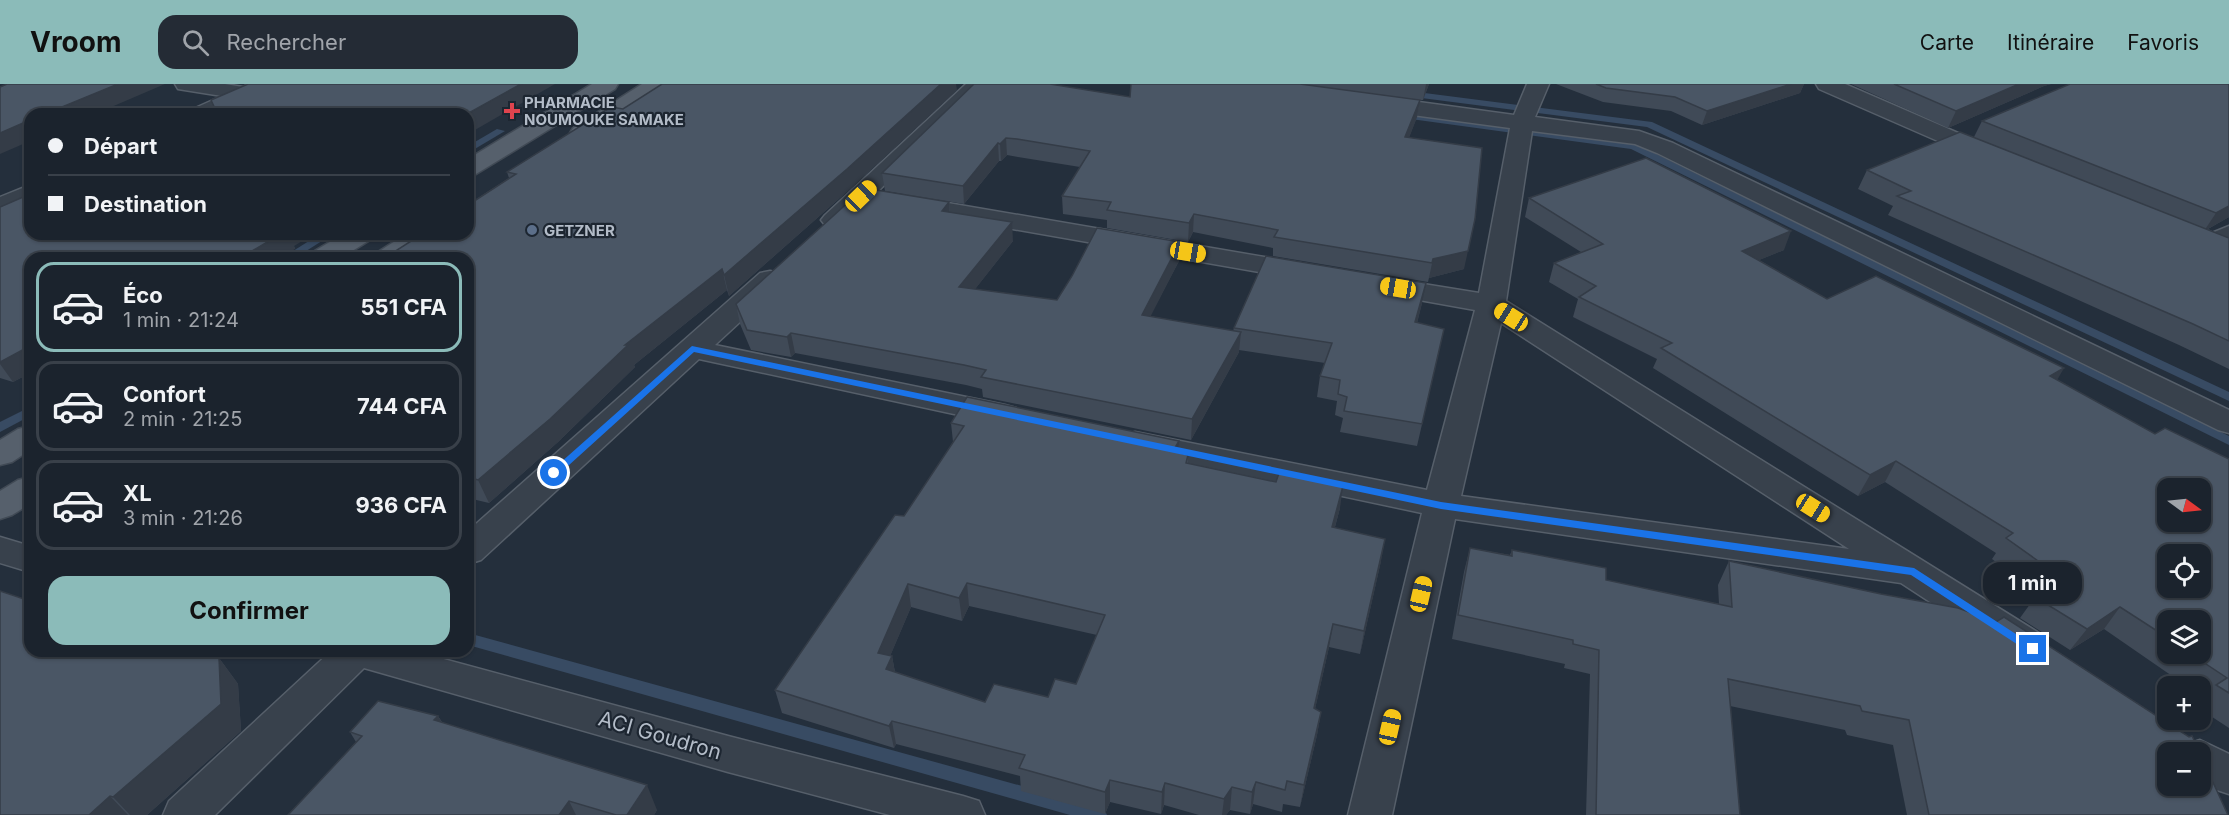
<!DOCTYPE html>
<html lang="fr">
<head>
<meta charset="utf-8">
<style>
	:root { --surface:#1b232d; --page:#242b35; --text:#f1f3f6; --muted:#a0a4aa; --line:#394049; --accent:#8bbbb9 }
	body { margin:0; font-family:Inter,sans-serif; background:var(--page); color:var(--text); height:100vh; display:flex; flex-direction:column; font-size:22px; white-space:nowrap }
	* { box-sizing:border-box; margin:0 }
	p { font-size:20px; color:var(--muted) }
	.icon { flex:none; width:33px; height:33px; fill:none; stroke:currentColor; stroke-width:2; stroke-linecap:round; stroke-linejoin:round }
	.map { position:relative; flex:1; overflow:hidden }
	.sheet { position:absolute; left:24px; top:168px; width:450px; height:405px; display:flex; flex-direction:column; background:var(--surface); border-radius:18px; box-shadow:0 2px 4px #0004,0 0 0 2px var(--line) }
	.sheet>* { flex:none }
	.guide { position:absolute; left:24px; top:24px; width:450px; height:132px; border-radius:18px; box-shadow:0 2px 4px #0004,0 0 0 2px var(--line); display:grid; align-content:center; height:132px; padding:0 24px; background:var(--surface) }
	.needle { width:39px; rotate:105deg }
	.fabs { position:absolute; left:2157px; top:394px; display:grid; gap:12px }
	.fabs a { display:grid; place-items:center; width:54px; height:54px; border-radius:12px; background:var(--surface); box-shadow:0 2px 4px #0004,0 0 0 2px var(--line); font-size:30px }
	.end { position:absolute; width:27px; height:27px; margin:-14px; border:8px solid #1a73e8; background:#fff; box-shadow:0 0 0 3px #fff }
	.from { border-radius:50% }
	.bubble { position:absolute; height:42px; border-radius:18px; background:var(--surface); box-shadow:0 2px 4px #0004,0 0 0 2px var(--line); font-size:20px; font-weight:700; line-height:42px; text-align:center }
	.car { position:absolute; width:18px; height:36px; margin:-18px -9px; border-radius:8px; box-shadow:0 0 4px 2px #0007; background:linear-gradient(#f5c518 24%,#345 0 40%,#f5c518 0 76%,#345 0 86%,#f5c518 0) }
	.guide b { display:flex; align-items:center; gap:21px; height:57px; font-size:22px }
	.guide b+b { border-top:2px solid var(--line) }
	.guide i { width:15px; height:15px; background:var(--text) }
	ul { padding:10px 0 0; list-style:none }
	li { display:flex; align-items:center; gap:18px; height:90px; margin:0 12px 9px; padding:0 12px; border:3px solid var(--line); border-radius:18px }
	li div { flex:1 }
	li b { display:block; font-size:22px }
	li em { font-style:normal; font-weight:700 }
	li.selected { border-color:var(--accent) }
	li>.icon { width:54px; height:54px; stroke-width:1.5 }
	.cta { display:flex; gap:12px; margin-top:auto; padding:12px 24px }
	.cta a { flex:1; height:69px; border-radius:18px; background:var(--accent); color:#111; font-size:24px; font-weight:700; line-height:69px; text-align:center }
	header { display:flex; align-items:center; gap:36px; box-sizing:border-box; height:84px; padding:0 30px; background:var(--accent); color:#111 }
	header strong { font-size:28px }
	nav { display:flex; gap:33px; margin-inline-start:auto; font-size:21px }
	.search { width:420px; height:54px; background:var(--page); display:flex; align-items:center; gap:15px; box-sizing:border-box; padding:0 21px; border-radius:18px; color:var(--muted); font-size:22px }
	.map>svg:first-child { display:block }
</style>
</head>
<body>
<header>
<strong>Vroom</strong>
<div class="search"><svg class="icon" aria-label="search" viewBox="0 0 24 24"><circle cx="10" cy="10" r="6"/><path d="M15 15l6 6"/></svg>Rechercher</div>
<nav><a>Carte</a><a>Itinéraire</a><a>Favoris</a></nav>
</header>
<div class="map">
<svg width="2229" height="731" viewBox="0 0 2229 731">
	<rect width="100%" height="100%" fill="#242f3c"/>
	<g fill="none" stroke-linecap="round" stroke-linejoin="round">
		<g fill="#384b63" fill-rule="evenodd">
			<polygon points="1409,7 1652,38 2229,308 2229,317 1647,43 1406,12 1406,8"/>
			<polygon points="1399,28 1636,60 2229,352 2229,361 1631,65 1396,33 1394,31"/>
			<polygon points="497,45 505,47 468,69 468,62"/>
			<polygon points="320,150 333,150 295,174 282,174"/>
			<polygon points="30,323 30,332 0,348 0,338"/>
			<polygon points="468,549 1098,723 1104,725 1107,731 1070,731 468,561"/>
		</g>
		<g stroke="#565f6a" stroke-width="3">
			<g id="minor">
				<polygon points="175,0 225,0 243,3 250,0 279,0 276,5 219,30 190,30 193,25 222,12 178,5"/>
				<polygon points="966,0 989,0 843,141 834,144 825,141 821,136 825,131"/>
				<path d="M1527 0H1549L1535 33 1639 47 1673 59 2229 326V349L2218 346 1657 69 1635 60 1532 47 1506 217 2039 549 2045 560 2039 571 2025 575 2011 571 1901 499 1455 435 1392 731H1348L1422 429 1135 368 1123 365 1119 358 1123 351 1135 348 1427 406 1475 226 1380 209 1370 207 1366 201 1370 195 1380 193 1479 209 1510 44 1375 26 1367 24 1364 19 1367 14 1375 12 1514 31ZM1501 239 1849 465 1461 412Z"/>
				<polygon points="1816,0 1845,0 1995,65 1999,70 1995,75 1987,77 1979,75 1819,5"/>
				<polygon points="30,101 30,117 0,130 0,113"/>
				<polygon points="907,112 1305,180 1315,182 1319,188 1315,194 1305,196 898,125 894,120 898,115"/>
				<polygon points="2229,142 2229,160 2206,169 2197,167 2193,161 2197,155"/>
				<polygon points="770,187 780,189 784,195 780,201 715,261 1005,321 1016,324 1021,331 1016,338 1005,341 699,275 481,476 468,480 468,447 760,189"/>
				<polygon points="0,453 30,462 30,488 0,479"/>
				<polygon points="331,567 414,567 728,652 963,712 979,717 985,731 890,731 728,688 364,584 215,731 163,731 169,717"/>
				<polygon points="2200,656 2229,670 2229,710 2214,705 2200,697 2200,669 2181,669 2185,661"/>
			</g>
		</g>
		<g stroke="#414a55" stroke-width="3">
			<g id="major">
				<polygon points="592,0 618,0 615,5 476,90 468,92 468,75"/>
				<polygon points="642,0 668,0 665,5 589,54 581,56 573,54 570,49 573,44"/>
				<polygon points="343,150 374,150 370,156 341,174 309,174 313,168"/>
				<polygon points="406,150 437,150 433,156 405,174 374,174 378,168"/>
				<polygon points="30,342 30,366 12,378 0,381 0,356 18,345"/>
				<polygon points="30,393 30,420 12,431 0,435 0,407 18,396"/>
			</g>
		</g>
		<use href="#minor" fill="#38414c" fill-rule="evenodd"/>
		<use href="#major" fill="#56606c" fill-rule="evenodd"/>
	</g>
	<g fill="#404a57" fill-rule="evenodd">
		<polygon points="1302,0 1429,0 1423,16 1420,16 1417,33 1409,53 1464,185 1429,194 1428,198 1273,172 1273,164 1193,148 1188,158 1107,144 1107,136 1063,130 1062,112 1080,83 1018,73 1007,71 1001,77 999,77 964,120 885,107 882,89 1130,13"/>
		<polygon points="1556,0 1804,0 1800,9 1702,41 1671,27 1603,18"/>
		<polygon points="1851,0 2051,0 2044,2 1948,44"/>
		<polygon points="957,6 850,105 729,212 727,206 634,281 635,283 558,358 489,419 468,414 468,174 398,168 397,166 509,94 507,88 623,25"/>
		<polygon points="1982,37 2229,133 2208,145 2229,154 2229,285 2179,261 1888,131 1893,122 1858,105 1867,86 1974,53"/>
		<path d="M1529 114 1784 166 1759 176 1827 215 2057 296 2155 350 2229 375V644L2200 625V619L2204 614 2200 611V603H2188L2104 545 2070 566 2020 534 2035 513 2039 510 1992 475 1996 469 1885 398 1858 412 1653 284 1657 275 1573 233 1578 215 1549 198 1554 179 1581 168 1525 133ZM2168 537 2200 570H2168Z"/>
		<polygon points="949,118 950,128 1013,157 975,205 1057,216 1180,158 1179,177 1150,232 1233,247 1234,244 1422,219 1417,239 1444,245 1417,362 1340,348 1343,334 1335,331 1337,317 1317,313 1320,292 1325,279 1239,266 1239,268 1191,356 983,313 982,305 966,301 795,269 791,273 751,266 740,240 736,220"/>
		<polygon points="0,123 294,162 295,165 30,174 30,289 13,298 0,294"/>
		<path d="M951 339 1179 357 1178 368 1188 371V379L1340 424 1335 443 1381 477 1360 570 1329 563 1315 625 1321 628 1317 651 1300 723 1283 720 1282 728 1253 720 1250 730 1230 726 1226 731H1199L1164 721 1161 730 1110 718 1105 730 1021 707 1020 692 896 660 894 664 782 629 775 606 904 432 953 358ZM969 522 1097 551 1076 600 1048 613 985 618 895 588 892 572H890L911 523 962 537Z"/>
		<polygon points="1470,464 1510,471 1512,466 1606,496 1719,520 1718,501 1729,477 2228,731 1907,731 1893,661 1847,651 1845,646 1730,622 1740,731 1586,731 1590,590 1564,584 1565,580 1452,555 1464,488"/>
		<polygon points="30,567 219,574 238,600 241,647 147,731 0,731"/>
		<polygon points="438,632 442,638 657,726 654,731 288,731 356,658 350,648"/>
	</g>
	<g fill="#343c47">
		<polygon points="118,0 165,0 95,30 45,30"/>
		<polygon points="521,0 555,0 468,50 468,30"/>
		<polygon points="941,0 956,0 957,6 850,105 729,212 724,191"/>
		<polygon points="1426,0 1429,0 1423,16"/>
		<polygon points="1791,0 1804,0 1800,9 1702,41 1707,27"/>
		<polygon points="2019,0 2051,0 2044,2 1948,44 1956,27"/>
		<polygon points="1420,16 1417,33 1403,70 1405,53"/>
		<polygon points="30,36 30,57 0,70 0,49"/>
		<polygon points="1006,54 1007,71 1001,77 1000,60"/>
		<polygon points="998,59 999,77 964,120 963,102"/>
		<polygon points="949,118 950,137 942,127"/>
		<polygon points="2229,122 2229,133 2204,147 2216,129"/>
		<polygon points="1194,130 1193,148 1188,158 1189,139"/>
		<polygon points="1475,135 1464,185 1429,194 1428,198 1433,175"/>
		<polygon points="1012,138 1013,157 961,223 959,203"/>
		<polygon points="1791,147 1784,166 1734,186 1742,167"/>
		<polygon points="281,150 314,150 294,162 295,165 281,174 240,174"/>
		<polygon points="1180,158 1179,177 1141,251 1142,231"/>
		<polygon points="722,185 727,206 634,281 635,283 558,358 489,419 478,396 625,261"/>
		<polygon points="1426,199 1422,219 1412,259 1415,238"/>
		<polygon points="1241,248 1239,268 1191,356 1192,335"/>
		<polygon points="791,249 795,269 791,273 787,253"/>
		<polygon points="30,262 30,289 13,298 0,280 0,278"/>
		<polygon points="2064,284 2052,305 2050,292"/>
		<polygon points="1179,357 1178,379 1173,367"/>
		<polygon points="1896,377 1885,398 1858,412 1870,391"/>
		<polygon points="1343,402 1340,424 1329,465 1332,443"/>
		<polygon points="1385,455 1381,477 1360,570 1364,547"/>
		<polygon points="967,499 969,522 962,537 959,514"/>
		<polygon points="908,500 911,523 882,591 878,569"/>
		<polygon points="2120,523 2104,545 2070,566 2087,545"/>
		<polygon points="1333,540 1329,563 1310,647 1314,624"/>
		<polygon points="892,572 896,595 886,585"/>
		<polygon points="219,574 238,600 241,647 147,731 130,731 113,713"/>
		<polygon points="1321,628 1317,651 1300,723 1304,701"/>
		<polygon points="438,632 453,657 434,636"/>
		<polygon points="892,637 896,660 894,664 889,642"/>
		<polygon points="1110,696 1110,718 1105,730 1105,708"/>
		<polygon points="1256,698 1253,720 1250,730 1252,708"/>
		<polygon points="1165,699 1164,721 1161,730 1162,708"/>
		<polygon points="647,701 657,726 654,731 627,731"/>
		<polygon points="1232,703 1230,726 1226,731 1222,731 1224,715"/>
		<polygon points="110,712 128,731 89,731"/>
		<polygon points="569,717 576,731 559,731"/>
	</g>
	<g fill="#4a5665" stroke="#343c47" stroke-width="1.5" fill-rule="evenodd">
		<polygon points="7,0 118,0 45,30 30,30 30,36 0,49 0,3"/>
		<polygon points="248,0 521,0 467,30 215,30 217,29 211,16"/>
		<polygon points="662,0 941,0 847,85 724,191 722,185 625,261 628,261 550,335 478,396 468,393 468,174 389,174 400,167 397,166 422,150 468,150 468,121 516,90 507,88 611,23 623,25"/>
		<polygon points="974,0 1050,0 1130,13 1131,0 1300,0 1420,16 1405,53 1482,64 1475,135 1468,167 1433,175 1432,179 1274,153 1278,146 1194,130 1189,139 1107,126 1111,118 1062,112 1090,67 1017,55 1006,54 1000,60 998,59 963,102 882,89"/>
		<polygon points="1596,0 1791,0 1707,27 1675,13 1606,4"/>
		<polygon points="1894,0 2019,0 1956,27"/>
		<polygon points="2070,0 2229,0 2229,122 2216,129 1982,37"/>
		<polygon points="1960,48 2229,154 2229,257 2193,240 1897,112 1911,107 1867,86"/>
		<path d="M1646 74 1791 147 1742 167 1827 215 1876 192 2064 284 2050 292 2155 350 2165 344 2229 375V609L2216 601 2227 594 2191 570H2200V537H2168V554L2120 523 2087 545 2035 513 2062 494 2006 454 2013 449 1896 377 1870 391 1661 264 1672 259 1579 213 1596 202 1554 179 1603 160 1529 114ZM2168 405H2200V438H2168ZM2168 471H2200V504H2168Z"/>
		<polygon points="864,104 949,118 942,127 1012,138 959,203 1057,216 1072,192 1097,144 1180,158 1142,231 1241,248 1192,335 981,293 986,286 964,281 791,249 787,253 747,246 736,220"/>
		<polygon points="30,110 30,150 281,150 240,174 30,174 30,262 0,278 0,123"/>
		<polygon points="1266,172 1426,199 1415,238 1444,245 1422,340 1344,327 1347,313 1338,310 1340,296 1320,292 1332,259 1234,244"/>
		<path d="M967 313 1179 357 1173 367 1188 371 1186 379 1276 398 1279 389 1343 402 1332 443 1385 455 1364 547 1333 540 1314 624 1321 628 1304 701 1287 697 1285 706 1256 698 1252 708 1232 703 1224 715 1165 699 1162 708 1110 696 1105 708 1019 684 1025 671 892 637 889 642 775 606 895 431 904 432 964 342 951 339ZM967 499 1105 531 1076 600 1055 595 1048 613 994 600 985 618 886 585 892 572 878 569 908 500 959 514Z"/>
		<polygon points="1470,464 1512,472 1512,466 1606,484 1606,496 1732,523 1729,477 1881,510 1958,524 1996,538 2004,533 2189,653 2192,652 2200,669 2168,669 2168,702 2200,702 2200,670 2228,731 1929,731 1909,636 1862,627 1860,622 1728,595 1740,731 1596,731 1599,566 1573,560 1573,556 1458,531"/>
		<polygon points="0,507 30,517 30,567 199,567 219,574 221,620 113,713 110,712 89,731 0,731"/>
		<polygon points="378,617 438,632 434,636 647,701 627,731 616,731 569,717 559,731 288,731 362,652 350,648"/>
	</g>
	<polygon fill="#1a73e8" points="692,262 1441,418 1914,484 2039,565 2038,568 2029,568 1911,491 1441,425 694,268 558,391 551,391 551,387"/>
	<path fill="#e0444e" stroke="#1d2631" stroke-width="2" d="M509 18h6v6h6v6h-6v6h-6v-6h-6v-6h6z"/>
	<circle fill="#5c6f8a" stroke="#1d2631" stroke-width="2" cx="532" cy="146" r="6"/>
	<g text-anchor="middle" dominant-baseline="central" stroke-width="4.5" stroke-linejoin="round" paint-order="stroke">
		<g font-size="15" font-weight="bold" fill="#b3bcc8" stroke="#1d2631" text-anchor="start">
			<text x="524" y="18">PHARMACIE<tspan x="524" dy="17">NOUMOUKE SAMAKE</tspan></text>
			<text x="544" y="146">GETZNER</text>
		</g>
		<g font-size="21" fill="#b3bcc8" stroke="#1d2631">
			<text transform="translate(660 651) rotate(16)">ACI Goudron</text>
		</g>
	</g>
</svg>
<div class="fabs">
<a><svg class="needle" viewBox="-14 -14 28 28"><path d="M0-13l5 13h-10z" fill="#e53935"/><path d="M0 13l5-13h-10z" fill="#a0a4aa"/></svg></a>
<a><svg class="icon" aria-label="locate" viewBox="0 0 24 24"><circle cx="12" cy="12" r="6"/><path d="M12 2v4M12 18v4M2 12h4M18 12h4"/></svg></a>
<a><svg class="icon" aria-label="layers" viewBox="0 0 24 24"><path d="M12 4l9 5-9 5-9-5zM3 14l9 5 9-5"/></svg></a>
<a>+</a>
<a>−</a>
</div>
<i class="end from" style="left:554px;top:389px"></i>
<i class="end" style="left:2033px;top:565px"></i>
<div class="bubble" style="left:1983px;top:478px;width:99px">1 min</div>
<i class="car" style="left:861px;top:112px;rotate:46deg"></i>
<i class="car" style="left:1188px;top:168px;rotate:100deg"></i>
<i class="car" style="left:1398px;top:204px;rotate:280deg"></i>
<i class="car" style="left:1511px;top:233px;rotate:302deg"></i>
<i class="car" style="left:1813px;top:424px;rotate:122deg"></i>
<i class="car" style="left:1421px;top:510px;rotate:13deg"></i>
<i class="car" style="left:1390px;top:643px;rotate:13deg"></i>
<div class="guide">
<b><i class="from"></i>Départ</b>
<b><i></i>Destination</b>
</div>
<section class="sheet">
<ul>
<li class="selected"><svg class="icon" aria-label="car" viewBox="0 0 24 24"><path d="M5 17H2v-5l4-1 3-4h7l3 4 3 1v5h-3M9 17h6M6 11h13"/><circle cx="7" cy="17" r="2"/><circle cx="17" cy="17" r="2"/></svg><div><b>Éco</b><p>1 min · 21:24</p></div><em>551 CFA</em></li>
<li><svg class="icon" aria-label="car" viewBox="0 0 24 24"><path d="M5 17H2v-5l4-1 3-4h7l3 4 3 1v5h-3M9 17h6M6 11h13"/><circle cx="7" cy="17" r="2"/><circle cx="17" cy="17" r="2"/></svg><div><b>Confort</b><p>2 min · 21:25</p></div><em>744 CFA</em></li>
<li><svg class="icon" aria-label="car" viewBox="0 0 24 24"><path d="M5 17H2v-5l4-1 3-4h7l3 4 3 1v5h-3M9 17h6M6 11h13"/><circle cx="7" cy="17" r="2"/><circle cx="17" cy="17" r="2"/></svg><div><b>XL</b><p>3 min · 21:26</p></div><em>936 CFA</em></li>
</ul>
<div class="cta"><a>Confirmer</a></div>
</section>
</div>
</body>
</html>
